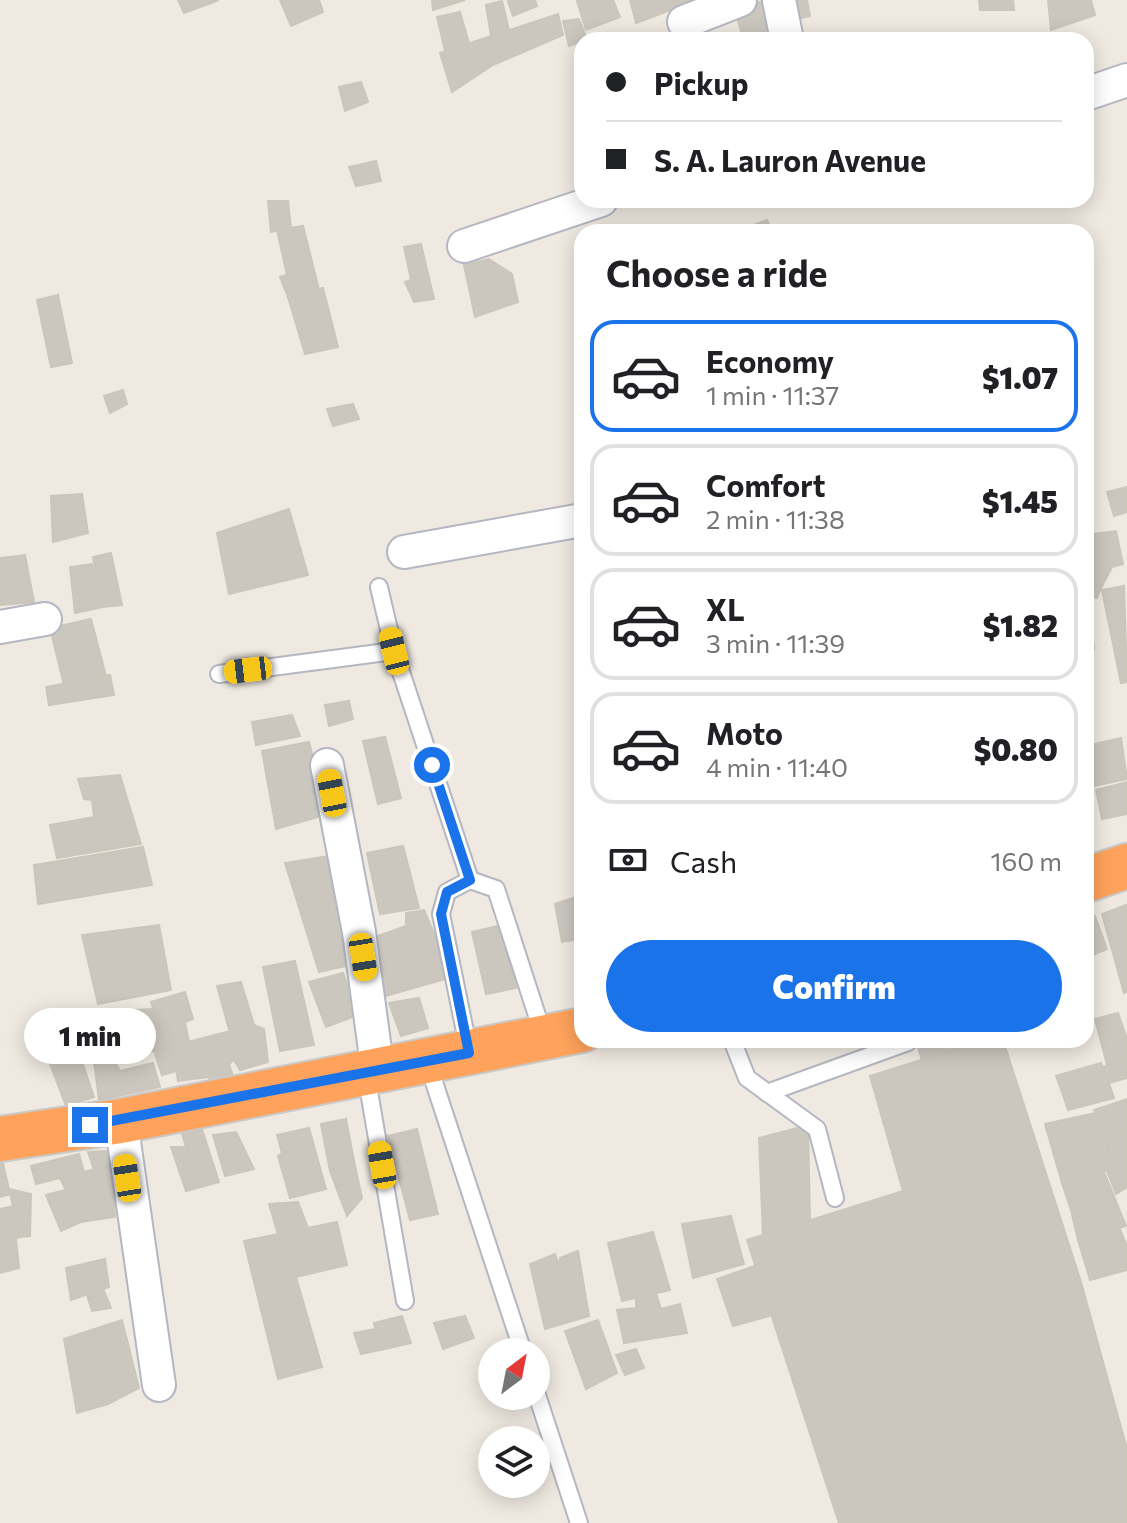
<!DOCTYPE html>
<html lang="en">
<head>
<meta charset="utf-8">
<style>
	:root { --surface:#fff; --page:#f2f2f2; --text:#202124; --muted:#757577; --line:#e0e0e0; --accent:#1a73e8 }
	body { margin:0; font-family:Commissioner,sans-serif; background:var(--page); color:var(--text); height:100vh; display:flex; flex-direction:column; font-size:30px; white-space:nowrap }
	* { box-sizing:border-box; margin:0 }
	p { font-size:26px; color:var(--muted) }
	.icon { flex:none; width:44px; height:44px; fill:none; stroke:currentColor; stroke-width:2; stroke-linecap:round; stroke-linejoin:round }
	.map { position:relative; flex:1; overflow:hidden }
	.side { position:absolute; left:574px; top:224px; width:520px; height:824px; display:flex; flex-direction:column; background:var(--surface); border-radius:24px; box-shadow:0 4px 20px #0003 }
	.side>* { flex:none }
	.top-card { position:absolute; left:574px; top:32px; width:520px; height:176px; border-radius:24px; box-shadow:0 4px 20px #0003; display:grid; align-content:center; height:176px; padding:0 32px; background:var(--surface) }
	.needle { width:52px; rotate:32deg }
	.buttons { position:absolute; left:478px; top:1338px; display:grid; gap:16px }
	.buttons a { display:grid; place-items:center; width:72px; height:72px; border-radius:50%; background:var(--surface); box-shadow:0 4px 20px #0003; font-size:40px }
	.end { position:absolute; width:36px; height:36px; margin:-18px; border:10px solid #1a73e8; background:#fff; box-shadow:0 0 0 4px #fff }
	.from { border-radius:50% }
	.bubble { position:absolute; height:56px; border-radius:28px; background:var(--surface); box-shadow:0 4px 20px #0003; font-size:26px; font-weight:800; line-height:56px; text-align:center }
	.car { position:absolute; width:24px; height:48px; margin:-24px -12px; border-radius:10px; box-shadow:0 0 6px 2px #0007; background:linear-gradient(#f5c518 24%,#345 0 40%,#f5c518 0 76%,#345 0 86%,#f5c518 0) }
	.top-card b { display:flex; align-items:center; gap:28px; height:76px; font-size:30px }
	.top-card b+b { border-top:2px solid var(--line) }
	.top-card i { width:20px; height:20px; background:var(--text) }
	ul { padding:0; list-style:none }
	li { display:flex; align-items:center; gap:24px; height:112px; margin:0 16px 12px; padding:0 16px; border:4px solid var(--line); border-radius:24px }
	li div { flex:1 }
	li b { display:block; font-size:30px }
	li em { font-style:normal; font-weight:800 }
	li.active { border-color:var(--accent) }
	li>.icon { width:72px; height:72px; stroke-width:1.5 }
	h2 { padding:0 32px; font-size:36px; line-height:96px }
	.pay { display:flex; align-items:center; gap:20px; height:88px; padding:0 32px; font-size:30px }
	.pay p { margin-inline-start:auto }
	.primary-button { display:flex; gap:16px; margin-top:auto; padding:16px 32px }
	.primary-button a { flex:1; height:92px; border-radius:48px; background:var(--accent); color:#fff; font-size:32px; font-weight:800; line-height:92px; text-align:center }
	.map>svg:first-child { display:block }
</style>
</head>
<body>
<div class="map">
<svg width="1127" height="1523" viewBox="0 0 1127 1523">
	<rect width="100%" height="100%" fill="#efe9e1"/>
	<g fill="#cbc7bf" stroke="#cbc5ba" stroke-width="2">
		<polygon points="178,0 219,0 184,13"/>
		<polygon points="280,0 319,0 323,12 291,26"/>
		<polygon points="432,0 465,0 433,10"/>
		<polygon points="535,0 537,6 513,16 508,1"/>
		<polygon points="581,0 613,0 620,17 586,30 577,1"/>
		<polygon points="630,0 656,0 663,13 636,23"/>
		<polygon points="658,0 693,0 663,13"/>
		<polygon points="766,0 776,35 744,40 734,9"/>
		<polygon points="783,0 807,0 810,16 786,22"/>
		<polygon points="979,0 1013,0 1014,10 980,10"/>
		<polygon points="1048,0 1091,0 1095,15 1051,30"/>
		<polygon points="502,1 509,30 491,36 486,5"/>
		<polygon points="460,12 469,43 445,51 437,17"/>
		<polygon points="558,14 563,35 493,65 452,92 440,53"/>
		<polygon points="579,19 587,40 569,46 563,21"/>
		<polygon points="361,82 368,102 345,111 339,87"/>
		<polygon points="376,161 381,181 356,186 349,167"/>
		<polygon points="268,201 288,201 291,228 271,232"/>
		<polygon points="767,220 772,232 735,232"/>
		<polygon points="303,226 319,290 288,297 280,277 287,275 277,230"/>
		<polygon points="421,244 434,299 414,302 405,282 411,280 404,247"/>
		<polygon points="489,259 512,274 518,302 475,317 464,265"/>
		<polygon points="323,288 338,347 305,354 288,297"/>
		<polygon points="58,295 72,363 51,367 37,300"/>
		<polygon points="123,390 127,404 110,413 104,396"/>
		<polygon points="353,404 359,419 333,426 327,409"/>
		<polygon points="1127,487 1127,512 1114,516 1107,492"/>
		<polygon points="82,494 88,533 53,542 51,496"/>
		<polygon points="289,509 308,575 229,594 217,533"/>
		<polygon points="1116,531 1123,564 1112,567 1102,586 1086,579 1086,535"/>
		<polygon points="111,553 122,605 103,607 93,557"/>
		<polygon points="25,555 34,602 0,605 0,558"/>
		<polygon points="92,564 103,607 75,613 70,567"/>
		<polygon points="1086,579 1102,586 1097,598 1086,594"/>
		<polygon points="1124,586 1127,682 1121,683 1102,590"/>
		<polygon points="1086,617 1090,617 1094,649 1086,649"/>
		<polygon points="91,619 106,676 64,685 50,628"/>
		<polygon points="110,675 114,695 49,705 46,687"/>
		<polygon points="349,701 353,719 329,726 325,705"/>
		<polygon points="292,715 300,736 256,745 252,722"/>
		<polygon points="385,737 401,798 378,804 363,741"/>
		<polygon points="1121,738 1127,779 1089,787 1086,746"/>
		<polygon points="309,742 328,814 276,829 262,751"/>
		<polygon points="120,775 141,844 57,858 50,825 94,817 92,800 84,799 78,779"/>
		<polygon points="1127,782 1127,814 1102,819 1096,790"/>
		<polygon points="403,846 419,908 380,914 367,853"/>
		<polygon points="143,847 152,885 38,904 34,865"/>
		<polygon points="336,855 343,891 297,901 285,863"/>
		<polygon points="343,891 359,963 319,972 297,901"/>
		<polygon points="582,895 582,938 562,942 555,904"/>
		<polygon points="1126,905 1127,992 1124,993 1102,914"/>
		<polygon points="424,910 452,977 375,999 364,941 406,926 406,913"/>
		<polygon points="1095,916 1107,949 1086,958 1086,920"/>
		<polygon points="159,925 171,990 98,1004 82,935"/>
		<polygon points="502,925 516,988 486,994 472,932"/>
		<polygon points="295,961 314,1045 280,1051 263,967"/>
		<polygon points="343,973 358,1015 326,1027 309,982"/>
		<polygon points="241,982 254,1025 230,1033 217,986"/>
		<polygon points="185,992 193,1019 185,1022 189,1042 166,1048 151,1002"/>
		<polygon points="419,998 428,1028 401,1036 389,1003"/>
		<polygon points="154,1009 166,1048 121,1058 116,1040 122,1038 114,1011"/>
		<polygon points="114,1011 122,1038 91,1049 79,1018"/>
		<polygon points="1118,1013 1127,1039 1127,1060 1107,1065 1095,1019"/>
		<polygon points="254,1025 264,1029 268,1062 240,1070 234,1060 229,1064 235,1082 211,1086 209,1077 178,1081 172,1046"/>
		<polygon points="32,1030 77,1047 94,1097 66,1106 44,1048 37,1048"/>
		<polygon points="916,1040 985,1040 922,1061"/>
		<polygon points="985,1040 1003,1040 1081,1282 1127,1449 1127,1523 839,1523 747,1240 903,1191 870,1076"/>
		<polygon points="172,1046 176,1071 162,1075 154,1051"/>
		<polygon points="112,1057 120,1071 153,1063 160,1087 99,1100 94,1061"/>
		<polygon points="1127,1060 1127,1078 1109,1083 1103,1067"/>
		<polygon points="1101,1063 1109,1083 1063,1095 1056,1076"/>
		<polygon points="1109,1083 1114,1098 1068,1110 1063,1095"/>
		<polygon points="1127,1099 1127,1130 1107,1138 1094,1110"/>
		<polygon points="1096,1113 1107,1138 1111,1169 1062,1183 1045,1124"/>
		<polygon points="346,1119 355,1166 330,1171 321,1124"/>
		<polygon points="808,1125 810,1220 763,1235 759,1138"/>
		<polygon points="201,1126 219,1182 186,1191 171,1147 186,1147 181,1130"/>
		<polygon points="309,1128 326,1189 290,1198 278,1156 282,1153 277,1135"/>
		<polygon points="417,1129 438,1214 410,1220 388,1136"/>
		<polygon points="1127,1130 1127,1187 1116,1194 1107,1171 1111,1169 1107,1138"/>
		<polygon points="236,1132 254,1169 225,1176 213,1135"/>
		<polygon points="107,1151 111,1165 94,1170 88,1152"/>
		<polygon points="79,1154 84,1172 36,1184 31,1166"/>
		<polygon points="3,1163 10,1194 0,1197 0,1164"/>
		<polygon points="111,1165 115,1217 81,1222 60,1178"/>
		<polygon points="355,1166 362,1198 347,1216 330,1171"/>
		<polygon points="1104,1172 1115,1199 1071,1210 1062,1183"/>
		<polygon points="9,1189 31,1194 30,1236 20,1237"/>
		<polygon points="66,1190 81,1222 61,1231 46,1195"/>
		<polygon points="1115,1199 1126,1226 1078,1240 1071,1210"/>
		<polygon points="298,1202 308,1228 278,1234 269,1204"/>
		<polygon points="14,1206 20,1237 0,1243 0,1209"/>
		<polygon points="731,1216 744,1264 693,1278 682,1224"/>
		<polygon points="337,1222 347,1265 296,1277 322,1367 278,1379 244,1241"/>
		<polygon points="1120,1229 1127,1247 1127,1270 1090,1280 1078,1240"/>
		<polygon points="653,1232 670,1290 622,1301 608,1243"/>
		<polygon points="16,1239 19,1268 0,1273 0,1243"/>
		<polygon points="578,1251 589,1316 545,1329 530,1264 555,1254 559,1266 560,1258"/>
		<polygon points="105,1259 109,1287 71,1300 66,1268"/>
		<polygon points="760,1264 780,1313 733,1326 717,1279"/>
		<polygon points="103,1289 111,1308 92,1311 87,1295"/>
		<polygon points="656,1293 661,1309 680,1304 687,1333 624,1343 617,1310 636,1308 636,1298"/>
		<polygon points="402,1316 411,1343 380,1350 374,1323"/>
		<polygon points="465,1316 474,1338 443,1349 434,1323"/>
		<polygon points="122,1320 139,1388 108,1404 77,1413 64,1339"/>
		<polygon points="598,1320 617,1373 586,1389 565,1331"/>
		<polygon points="376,1329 380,1350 361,1354 354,1333"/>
		<polygon points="636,1349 644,1368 625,1375 616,1355"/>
	</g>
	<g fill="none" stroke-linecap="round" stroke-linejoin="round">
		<g stroke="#b4b7c1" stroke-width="20">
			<g id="lane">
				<polyline points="379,587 394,651 470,880"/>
				<polyline points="219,674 394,651"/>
				<polyline points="732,1040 747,1078 817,1129 835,1198"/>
				<polyline points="469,1051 441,914 447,892 470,880 496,889 543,1034"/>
				<polyline points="428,1064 523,1352"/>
				<polyline points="366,1074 405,1301"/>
				<polyline points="767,1093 908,1042"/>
				<polyline points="536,1392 579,1523"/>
			</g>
		</g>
		<g stroke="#b4b7c1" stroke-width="36">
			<g id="street">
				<polyline points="779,0 787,40"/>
				<polyline points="684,22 740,0"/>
				<polyline points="1086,94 1127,80"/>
				<polyline points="464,246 601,200"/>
				<polyline points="404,552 582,520"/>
				<polyline points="0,627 45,619"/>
				<polyline points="327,765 359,932 378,1072"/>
				<polyline points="121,1121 159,1385"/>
			</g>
		</g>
		<g stroke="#c9c9c9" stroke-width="48">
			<g id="highway">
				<polyline points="1086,880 1127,866"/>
				<polyline points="0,1139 121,1121 582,1030"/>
			</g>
		</g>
		<use href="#lane" stroke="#fff" stroke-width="16"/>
		<use href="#street" stroke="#fff" stroke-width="32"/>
		<use href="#highway" stroke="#ffa35c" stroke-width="44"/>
	</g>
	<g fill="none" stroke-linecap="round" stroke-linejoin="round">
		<polyline stroke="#1a73e8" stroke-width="10" points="90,1125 469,1053 441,914 447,892 470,880 432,765"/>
	</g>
</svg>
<div class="buttons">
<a><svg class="needle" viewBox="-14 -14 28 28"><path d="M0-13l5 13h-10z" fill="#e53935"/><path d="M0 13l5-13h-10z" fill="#757577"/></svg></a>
<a><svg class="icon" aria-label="layers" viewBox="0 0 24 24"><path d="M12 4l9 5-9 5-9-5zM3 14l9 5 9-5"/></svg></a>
</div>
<i class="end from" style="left:432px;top:765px"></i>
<i class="end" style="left:90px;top:1125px"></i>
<div class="bubble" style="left:24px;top:1008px;width:132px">1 min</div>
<i class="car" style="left:394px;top:651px;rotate:346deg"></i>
<i class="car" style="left:248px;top:670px;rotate:263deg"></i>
<i class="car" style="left:332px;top:793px;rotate:349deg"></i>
<i class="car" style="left:363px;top:957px;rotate:171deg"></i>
<i class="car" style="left:382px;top:1165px;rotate:350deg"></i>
<i class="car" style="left:127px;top:1178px;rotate:351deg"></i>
<div class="top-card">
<b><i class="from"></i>Pickup</b>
<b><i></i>S. A. Lauron Avenue</b>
</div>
<section class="side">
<h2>Choose a ride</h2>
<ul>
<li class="active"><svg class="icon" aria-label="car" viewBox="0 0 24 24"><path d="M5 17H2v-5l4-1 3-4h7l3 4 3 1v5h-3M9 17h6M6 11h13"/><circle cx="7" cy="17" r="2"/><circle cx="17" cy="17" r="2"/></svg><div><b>Economy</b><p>1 min · 11:37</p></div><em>$1.07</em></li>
<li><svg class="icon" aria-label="car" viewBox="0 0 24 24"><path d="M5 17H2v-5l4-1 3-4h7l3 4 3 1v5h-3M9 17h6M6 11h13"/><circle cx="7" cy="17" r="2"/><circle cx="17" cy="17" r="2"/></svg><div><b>Comfort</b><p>2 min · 11:38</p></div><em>$1.45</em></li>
<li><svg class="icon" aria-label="car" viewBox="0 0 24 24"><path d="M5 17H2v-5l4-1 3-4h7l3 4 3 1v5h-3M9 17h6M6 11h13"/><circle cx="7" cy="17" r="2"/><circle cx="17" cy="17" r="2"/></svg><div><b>XL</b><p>3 min · 11:39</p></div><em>$1.82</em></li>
<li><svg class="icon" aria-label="car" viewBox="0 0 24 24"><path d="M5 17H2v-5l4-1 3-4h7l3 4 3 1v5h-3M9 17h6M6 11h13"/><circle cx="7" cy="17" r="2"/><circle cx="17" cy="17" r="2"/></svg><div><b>Moto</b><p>4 min · 11:40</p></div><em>$0.80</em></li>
</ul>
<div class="pay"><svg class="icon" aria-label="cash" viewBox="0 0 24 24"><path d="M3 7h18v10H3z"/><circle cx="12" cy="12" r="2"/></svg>Cash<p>160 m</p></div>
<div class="primary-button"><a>Confirm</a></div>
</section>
</div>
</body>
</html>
